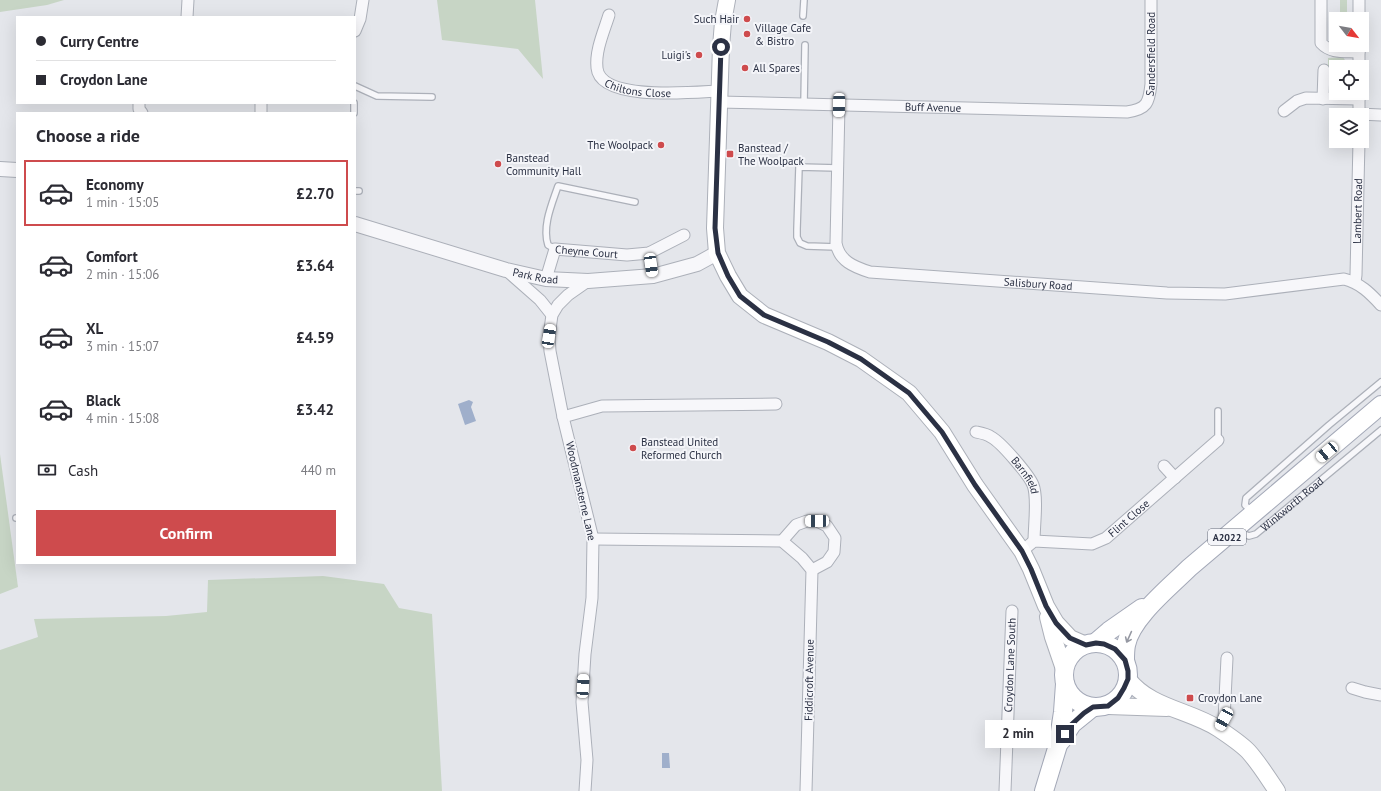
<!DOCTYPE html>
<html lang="en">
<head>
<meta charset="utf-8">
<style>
	:root { --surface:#fff; --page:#f2f2f3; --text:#2b2b33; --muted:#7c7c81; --line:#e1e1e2; --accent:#ce4b4d }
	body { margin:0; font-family:"PT Sans",sans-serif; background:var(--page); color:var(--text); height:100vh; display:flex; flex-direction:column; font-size:15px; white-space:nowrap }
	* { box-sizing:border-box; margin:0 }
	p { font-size:13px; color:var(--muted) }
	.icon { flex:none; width:22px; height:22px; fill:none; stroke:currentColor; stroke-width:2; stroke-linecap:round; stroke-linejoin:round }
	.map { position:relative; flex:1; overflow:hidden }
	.panel { position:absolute; left:16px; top:112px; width:340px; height:452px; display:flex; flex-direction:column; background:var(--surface); border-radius:0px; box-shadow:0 4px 16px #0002 }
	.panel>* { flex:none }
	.banner { position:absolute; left:16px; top:16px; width:340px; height:88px; border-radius:0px; box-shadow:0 4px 16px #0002; display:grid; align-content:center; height:88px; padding:0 20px; background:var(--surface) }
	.needle { width:26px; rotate:121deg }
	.fabs { position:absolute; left:1329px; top:12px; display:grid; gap:8px }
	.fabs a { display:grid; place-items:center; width:40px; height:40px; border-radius:0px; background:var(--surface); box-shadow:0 4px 16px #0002; font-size:20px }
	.end { position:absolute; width:18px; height:18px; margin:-9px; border:5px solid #2b3144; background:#fff; box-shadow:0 0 0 2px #fff }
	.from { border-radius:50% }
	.bubble { position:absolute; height:28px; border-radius:0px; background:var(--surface); box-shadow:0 4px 16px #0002; font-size:13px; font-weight:600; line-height:28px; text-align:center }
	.car { position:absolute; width:12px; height:24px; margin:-12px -6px; border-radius:5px; box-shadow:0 0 3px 1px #0007; background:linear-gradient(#fff 24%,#345 0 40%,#fff 0 76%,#345 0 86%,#fff 0) }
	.banner b { display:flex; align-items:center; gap:14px; height:38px; font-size:15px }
	.banner b+b { border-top:1px solid var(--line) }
	.banner i { width:10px; height:10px; background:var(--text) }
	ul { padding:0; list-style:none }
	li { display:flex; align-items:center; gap:12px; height:66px; margin:0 8px 6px; padding:0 12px; border:2px solid transparent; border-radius:0px }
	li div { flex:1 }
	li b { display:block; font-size:15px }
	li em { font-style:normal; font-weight:600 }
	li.selected { border-color:var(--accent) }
	li>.icon { width:36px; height:36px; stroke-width:1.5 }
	h2 { padding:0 20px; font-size:18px; line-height:48px }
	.pay { display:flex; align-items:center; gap:10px; height:44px; padding:0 20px; font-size:15px }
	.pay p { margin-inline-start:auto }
	.action { display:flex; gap:8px; margin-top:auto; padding:8px 20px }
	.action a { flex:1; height:46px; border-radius:0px; background:var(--accent); color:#fff; font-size:16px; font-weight:600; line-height:46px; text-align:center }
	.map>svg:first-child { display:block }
</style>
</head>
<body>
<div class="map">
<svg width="1381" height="791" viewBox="0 0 1381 791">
	<rect width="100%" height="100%" fill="#e4e6eb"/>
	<g fill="#c7d5c5">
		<polygon points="0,0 64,0 47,5 0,12"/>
		<polygon points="437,0 535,0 543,79 518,49 442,40"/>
		<rect x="1340" y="0" width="7" height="19"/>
		<polygon points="1343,57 1346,62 1346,67 1336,67 1336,90 1332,89 1328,86 1328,58"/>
		<polygon points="0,454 18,587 0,594"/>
		<polygon points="323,576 384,584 399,608 432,614 442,791 0,791 0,650 38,637 34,619 166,616 207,612 208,580"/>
	</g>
	<g fill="#9fafcb">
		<polygon points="469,400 473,402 471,407 476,421 465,425 458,404"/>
		<polygon points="662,753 669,753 670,768 662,768"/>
	</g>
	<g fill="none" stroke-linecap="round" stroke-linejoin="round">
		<g stroke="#acb0b9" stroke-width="8">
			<g id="service">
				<polyline points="803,16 804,0"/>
				<polyline points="355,86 377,96 432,97"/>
				<polyline points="354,103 354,113"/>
				<polyline points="804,104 805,45"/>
				<polyline points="355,191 359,191"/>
				<polyline points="837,247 807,246 800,243 797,237 797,229 799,167 838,168"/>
				<path d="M555 249 548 245C542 226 552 204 558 186L635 202"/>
				<polyline points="1218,411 1218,440"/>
				<polyline points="1251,511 1245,505 1246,498 1329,425 1381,382"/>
				<polyline points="16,518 17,518"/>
				<path id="s1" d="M1237 531 1249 536 1256 534 1381 430"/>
			</g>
		</g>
		<g stroke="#acb0b9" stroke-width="13">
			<g id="minor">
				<path d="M1321 0V43C1331 54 1345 51 1359 52"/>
				<path id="s2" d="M609 15C604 31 595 51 597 68 600 102 695 92 719 91"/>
				<polyline points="187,17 188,0"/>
				<polyline points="1359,19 1359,0"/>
				<polyline points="355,31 360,19 363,0"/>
				<polyline points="1359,67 1359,46"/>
				<polyline points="1359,93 1359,115"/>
				<polyline points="1323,99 1324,70"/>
				<path id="s3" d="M719 102 1127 112C1147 109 1149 103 1151 84V0"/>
				<polyline points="139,103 139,109 142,113"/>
				<path id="s4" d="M839 105 836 243C839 261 854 267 870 272L1167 293 1225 294 1344 279C1360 283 1370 293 1381 305"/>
				<polyline points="1284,111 1297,101 1306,98 1359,99"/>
				<polyline points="261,113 261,103"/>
				<polyline points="1359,114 1381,115"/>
				<polyline points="649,253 653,276"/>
				<polyline points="506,270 540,300 552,315"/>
				<path id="s5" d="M546 279 555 249 627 255 649 253 684 235"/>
				<path id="s6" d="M1355 282 1356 275 1359 141"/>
				<polyline points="563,417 602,406 776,404"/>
				<path id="s7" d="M976 432C981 433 987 434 991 437 1001 442 1029 475 1033 485 1038 497 1034 527 1034 541"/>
				<polyline points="1164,466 1175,478"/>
				<polyline points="593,539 782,541 802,558 812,570 806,791"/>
				<polyline points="782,541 796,525 807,521 817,521 827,526 835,538 834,552 827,562 812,570"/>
				<path id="s8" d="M1022 551 1034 541 1092 544 1106 538 1218 440"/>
				<polyline points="1352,688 1365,692 1381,695"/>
				<polyline points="1218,728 1224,719 1227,658"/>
				<polyline points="585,791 587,760 582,702 585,654 592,598 593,539 563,417 550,351 549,336 552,315 558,305 568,295 588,281"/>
				<path id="s9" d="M1005 791 1012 611"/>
			</g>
		</g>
		<g stroke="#acb0b9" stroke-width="16">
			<g id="tertiary">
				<polyline points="0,169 17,170"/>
				<path id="s10" d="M355 224 506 270 546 279 588 281 653 276 697 264 717 253"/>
			</g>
		</g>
		<g stroke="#acb0b9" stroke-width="18">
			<g id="secondary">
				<polyline points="727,0 723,22 721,47 715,228 717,253 728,276 740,296 764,315 828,342 861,359 909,393 942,432 975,485 1022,551 1031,569 1046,606 1056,623 1070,638 1086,645"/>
				<polyline points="1048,617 1053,637 1064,669"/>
				<path d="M1128 679C1150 708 1190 710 1219 729 1228 735 1240 743 1248 751 1259 763 1268 778 1277 791"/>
				<polyline points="1108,706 1167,708"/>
			</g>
		</g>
		<g stroke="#a3a8b7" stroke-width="20">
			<g id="primary">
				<polyline points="1095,643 1109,631 1142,608"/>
				<circle cx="1096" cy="675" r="32"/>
				<path d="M1125 660C1125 655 1125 650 1126 645 1131 618 1170 587 1189 568L1381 405"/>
				<polyline points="1061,741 1072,724 1093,707"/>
				<polyline points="1044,791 1058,745 1063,712 1065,684"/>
			</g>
		</g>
		<use href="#service" stroke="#f7f7fa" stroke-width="5.5"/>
		<use href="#minor" stroke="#f7f7fa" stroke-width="11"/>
		<use href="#tertiary" stroke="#f7f7fa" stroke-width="14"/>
		<use href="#secondary" stroke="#fff" stroke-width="16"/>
		<use href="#primary" stroke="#fff" stroke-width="18"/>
	</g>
	<defs><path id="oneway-shaft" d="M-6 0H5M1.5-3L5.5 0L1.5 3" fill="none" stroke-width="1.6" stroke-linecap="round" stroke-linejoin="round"/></defs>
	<use stroke="#9598a2" href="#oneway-shaft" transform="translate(1129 637) rotate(114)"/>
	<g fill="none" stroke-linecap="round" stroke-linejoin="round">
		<polyline stroke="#2b3144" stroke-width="5" points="721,47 715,228 718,253 728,276 740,296 764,315 828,342 861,359 909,393 942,432 975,485 1022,551 1031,569 1046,606 1056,623 1070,638 1086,645 1096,643 1104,644 1115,649 1125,660 1128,671 1128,679 1124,688 1118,698 1108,706 1093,707 1084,713 1072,724 1065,734"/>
	</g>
	<g fill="#ce4b4d" stroke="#f4f5f9" stroke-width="1.5">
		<circle cx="747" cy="19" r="4"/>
		<circle cx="747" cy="34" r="4"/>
		<circle cx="699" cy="55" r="4"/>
		<circle cx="745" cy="68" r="4"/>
		<circle cx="661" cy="145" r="4"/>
		<rect x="726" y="150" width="8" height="8" rx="2"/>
		<circle cx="498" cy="164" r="4"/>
		<circle cx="633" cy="448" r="4"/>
		<rect x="1186" y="694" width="8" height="8" rx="2"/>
	</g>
	<g text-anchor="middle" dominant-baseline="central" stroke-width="4" stroke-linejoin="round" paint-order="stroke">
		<rect fill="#f4f5f9" stroke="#676c7a" stroke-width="1" x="1208" y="529" width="38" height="16" rx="3"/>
		<g font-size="10" font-weight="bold" fill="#2b3144">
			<text x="1227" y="537">A2022</text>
		</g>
		<g font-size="11" fill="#2b3144" stroke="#f4f5f9" text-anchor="start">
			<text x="739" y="19" text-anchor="end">Such Hair</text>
			<text x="755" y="28">Village Cafe<tspan x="755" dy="13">&amp; Bistro</tspan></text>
			<text x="691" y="55" text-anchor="end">Luigi's</text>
			<text x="753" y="68">All Spares</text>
			<text x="653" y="145" text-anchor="end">The Woolpack</text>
			<text x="738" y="148">Banstead /<tspan x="738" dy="13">The Woolpack</tspan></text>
			<text x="506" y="158">Banstead<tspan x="506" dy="13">Community Hall</tspan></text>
			<text x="641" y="442">Banstead United<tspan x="641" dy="13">Reformed Church</tspan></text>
			<text x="1198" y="698">Croydon Lane</text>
		</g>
		<g font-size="11" fill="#2b3144" stroke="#f4f5f9">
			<text stroke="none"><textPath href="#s3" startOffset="480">Sandersfield Road</textPath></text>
			<text stroke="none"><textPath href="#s2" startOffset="105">Chiltons Close</textPath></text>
			<text stroke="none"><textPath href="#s3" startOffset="214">Buff Avenue</textPath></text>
			<text stroke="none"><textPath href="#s6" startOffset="71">Lambert Road</textPath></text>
			<text stroke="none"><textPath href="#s5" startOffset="63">Cheyne Court</textPath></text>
			<text stroke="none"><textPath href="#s10" startOffset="188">Park Road</textPath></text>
			<text stroke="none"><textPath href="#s4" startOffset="354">Salisbury Road</textPath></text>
			<text stroke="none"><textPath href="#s7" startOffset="68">Barnfield</textPath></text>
			<text transform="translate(581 491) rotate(77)">Woodmansterne Lane</text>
			<text stroke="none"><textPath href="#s1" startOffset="67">Winkworth Road</textPath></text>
			<text stroke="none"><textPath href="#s8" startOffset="119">Flint Close</textPath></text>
			<text stroke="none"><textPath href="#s9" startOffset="126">Croydon Lane South</textPath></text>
			<text transform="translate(809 680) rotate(-89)">Fiddicroft Avenue</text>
		</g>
	</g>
</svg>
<div class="fabs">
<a><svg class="needle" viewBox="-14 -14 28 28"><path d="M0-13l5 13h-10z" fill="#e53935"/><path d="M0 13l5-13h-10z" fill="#7c7c81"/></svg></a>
<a><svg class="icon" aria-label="locate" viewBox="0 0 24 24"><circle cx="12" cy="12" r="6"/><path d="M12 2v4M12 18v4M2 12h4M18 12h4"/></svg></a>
<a><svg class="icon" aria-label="layers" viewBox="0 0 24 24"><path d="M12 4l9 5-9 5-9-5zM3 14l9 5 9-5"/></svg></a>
</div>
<i class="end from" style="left:721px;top:47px"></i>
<i class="end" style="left:1065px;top:734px"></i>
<div class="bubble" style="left:985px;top:720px;width:66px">2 min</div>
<i class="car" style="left:839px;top:105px;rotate:181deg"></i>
<i class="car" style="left:651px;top:265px;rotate:172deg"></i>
<i class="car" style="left:549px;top:336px;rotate:9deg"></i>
<i class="car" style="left:1327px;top:452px;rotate:230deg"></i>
<i class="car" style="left:817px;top:521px;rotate:270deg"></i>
<i class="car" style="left:583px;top:686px;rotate:3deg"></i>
<i class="car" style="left:1224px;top:719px;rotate:208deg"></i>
<div class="banner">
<b><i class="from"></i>Curry Centre</b>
<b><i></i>Croydon Lane</b>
</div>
<section class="panel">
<h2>Choose a ride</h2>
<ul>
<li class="selected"><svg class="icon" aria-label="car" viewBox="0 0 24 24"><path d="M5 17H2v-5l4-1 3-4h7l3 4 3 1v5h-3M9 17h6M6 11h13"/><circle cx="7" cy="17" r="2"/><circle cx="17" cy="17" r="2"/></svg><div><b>Economy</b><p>1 min · 15:05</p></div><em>£2.70</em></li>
<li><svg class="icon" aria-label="car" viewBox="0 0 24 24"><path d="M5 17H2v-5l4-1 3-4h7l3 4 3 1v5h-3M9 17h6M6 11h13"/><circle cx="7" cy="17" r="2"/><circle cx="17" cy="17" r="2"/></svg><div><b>Comfort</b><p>2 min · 15:06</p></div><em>£3.64</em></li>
<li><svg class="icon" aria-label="car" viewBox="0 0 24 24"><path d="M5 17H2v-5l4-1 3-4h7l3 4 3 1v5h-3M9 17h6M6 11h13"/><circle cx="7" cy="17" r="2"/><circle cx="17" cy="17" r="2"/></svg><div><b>XL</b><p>3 min · 15:07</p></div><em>£4.59</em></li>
<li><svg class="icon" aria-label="car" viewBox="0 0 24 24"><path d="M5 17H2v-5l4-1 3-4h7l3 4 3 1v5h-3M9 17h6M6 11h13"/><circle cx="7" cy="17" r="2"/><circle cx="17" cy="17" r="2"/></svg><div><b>Black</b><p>4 min · 15:08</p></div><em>£3.42</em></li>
</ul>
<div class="pay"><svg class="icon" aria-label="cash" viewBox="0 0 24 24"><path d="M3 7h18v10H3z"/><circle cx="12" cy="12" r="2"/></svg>Cash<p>440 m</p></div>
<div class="action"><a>Confirm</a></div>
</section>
</div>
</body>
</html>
